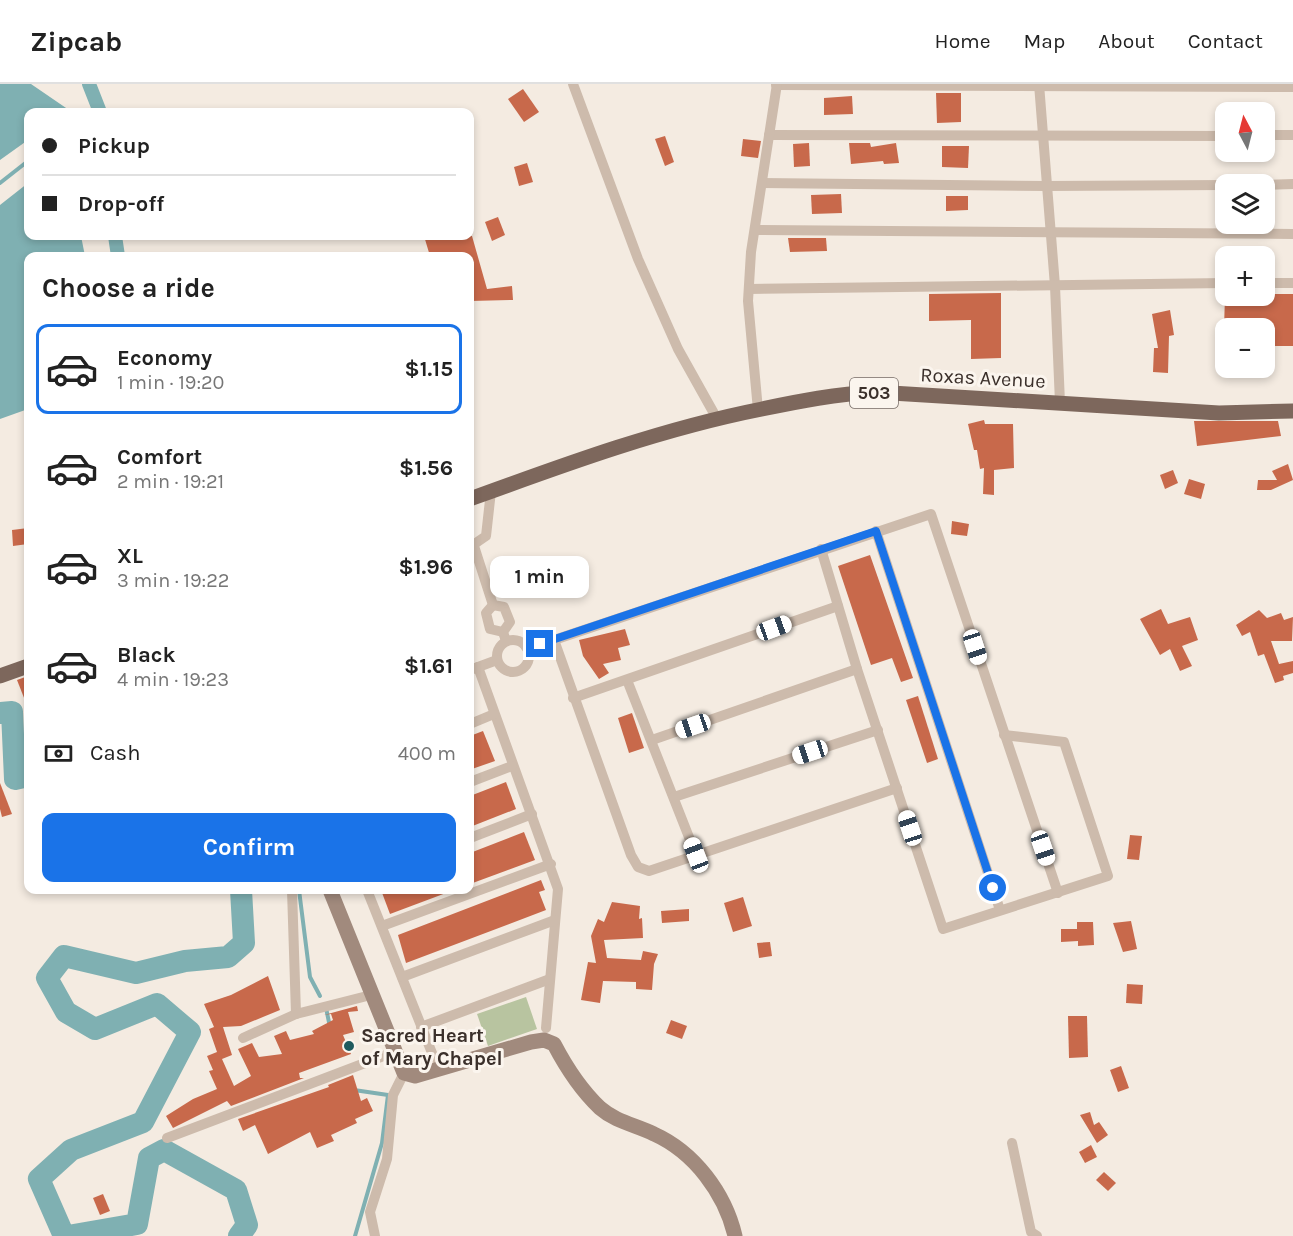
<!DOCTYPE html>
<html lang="en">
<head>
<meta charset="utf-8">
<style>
	:root { --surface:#fff; --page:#f2f2f2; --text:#222; --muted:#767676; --line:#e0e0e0; --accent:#1a73e8 }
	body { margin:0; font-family:Karla,sans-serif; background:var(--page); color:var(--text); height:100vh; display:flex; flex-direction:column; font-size:22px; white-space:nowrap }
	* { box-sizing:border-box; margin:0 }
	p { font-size:20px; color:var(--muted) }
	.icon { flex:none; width:33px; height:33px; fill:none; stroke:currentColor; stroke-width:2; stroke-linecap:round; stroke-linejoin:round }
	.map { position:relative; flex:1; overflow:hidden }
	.panel { position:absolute; left:24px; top:168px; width:450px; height:642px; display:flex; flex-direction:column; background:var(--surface); border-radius:12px; box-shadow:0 3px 9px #0003 }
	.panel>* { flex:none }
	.guide { position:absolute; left:24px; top:24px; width:450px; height:132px; border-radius:12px; box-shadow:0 3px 9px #0003; display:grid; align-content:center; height:132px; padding:0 18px; background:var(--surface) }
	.needle { width:39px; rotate:353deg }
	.buttons { position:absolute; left:1215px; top:18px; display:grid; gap:12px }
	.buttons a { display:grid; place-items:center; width:60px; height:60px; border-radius:12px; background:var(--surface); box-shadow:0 3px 9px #0003; font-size:30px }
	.end { position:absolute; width:27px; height:27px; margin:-14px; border:8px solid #1a73e8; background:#fff; box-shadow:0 0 0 3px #fff }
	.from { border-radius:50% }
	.bubble { position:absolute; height:42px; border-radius:12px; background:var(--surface); box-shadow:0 3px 9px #0003; font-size:20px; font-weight:700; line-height:42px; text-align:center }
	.car { position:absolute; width:18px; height:36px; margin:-18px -9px; border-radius:8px; box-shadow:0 0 4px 2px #0007; background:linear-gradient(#fff 24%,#345 0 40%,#fff 0 76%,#345 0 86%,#fff 0) }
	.guide b { display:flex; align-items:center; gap:21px; height:57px; font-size:22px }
	.guide b+b { border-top:2px solid var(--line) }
	.guide i { width:15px; height:15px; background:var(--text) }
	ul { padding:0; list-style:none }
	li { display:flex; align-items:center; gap:18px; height:90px; margin:0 12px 9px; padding:0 6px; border:3px solid transparent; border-radius:12px }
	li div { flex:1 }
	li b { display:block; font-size:22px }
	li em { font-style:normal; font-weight:700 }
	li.current { border-color:var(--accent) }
	li>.icon { width:54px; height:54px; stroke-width:1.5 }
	h2 { padding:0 18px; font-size:27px; line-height:72px }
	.pay { display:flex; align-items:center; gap:15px; height:66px; padding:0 18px; font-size:22px }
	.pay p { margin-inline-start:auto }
	.primary-button { display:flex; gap:12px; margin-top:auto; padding:12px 18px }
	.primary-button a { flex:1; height:69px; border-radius:12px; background:var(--accent); color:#fff; font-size:24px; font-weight:700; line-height:69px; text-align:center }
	header { display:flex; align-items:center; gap:36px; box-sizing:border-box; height:84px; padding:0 30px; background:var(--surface); border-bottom:2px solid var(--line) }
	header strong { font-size:28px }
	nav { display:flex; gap:33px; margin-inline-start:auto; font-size:21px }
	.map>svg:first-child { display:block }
</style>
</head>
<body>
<header>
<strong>Zipcab</strong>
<nav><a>Home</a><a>Map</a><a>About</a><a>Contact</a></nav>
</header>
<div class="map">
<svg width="1293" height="1152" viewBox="0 0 1293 1152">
	<rect width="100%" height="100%" fill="#f4ebe1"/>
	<polygon fill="#b8c4a0" points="526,913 537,945 488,962 477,930"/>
	<g fill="#7fb0b2">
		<polygon points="0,0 31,0 69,26 28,28 28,56 0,76"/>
		<polygon points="28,99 28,152 81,152 85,172 28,172 28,325 0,335 0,121"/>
	</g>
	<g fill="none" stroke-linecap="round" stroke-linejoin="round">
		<g stroke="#7fb0b2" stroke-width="4">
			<polyline points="93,28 99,24"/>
			<polyline points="0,99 28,77"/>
			<polyline points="299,806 310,893 320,912"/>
			<polyline points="326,924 330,943"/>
			<polyline points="354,1006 388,1011 382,1059 355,1152"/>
		</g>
		<g stroke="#7fb0b2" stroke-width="14">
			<polyline points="89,0 100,28"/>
			<polyline points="115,152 118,172"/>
		</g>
		<g stroke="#7fb0b2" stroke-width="22">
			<polyline points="0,629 12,628 15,695 28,692"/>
			<polyline points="64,1152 39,1095 71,1066 143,1038 190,948 157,920 95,945 66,928 47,894 64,872 136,889 185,877 228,873 244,859 241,806"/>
			<polyline points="68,1152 137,1140 149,1074 164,1066 236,1106 247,1141 239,1152"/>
		</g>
	</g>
	<g fill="#c8694b">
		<polygon points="523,5 539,28 524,38 508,15"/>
		<polygon points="936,9 961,9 961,38 937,39"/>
		<polygon points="852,12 853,30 824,31 824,14"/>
		<polygon points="665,52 674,78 665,82 655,55"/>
		<polygon points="743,55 761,57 758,74 741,72"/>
		<polygon points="809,59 810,82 794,83 793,60"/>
		<polygon points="849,59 870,59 871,63 896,59 899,79 884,80 883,77 851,80"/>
		<polygon points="942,62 969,62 968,84 942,83"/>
		<polygon points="527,79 533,98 519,102 514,83"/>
		<polygon points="841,110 842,129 812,130 811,111"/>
		<polygon points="946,112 968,112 968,126 946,127"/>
		<polygon points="498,133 505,151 492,157 485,138"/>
		<polygon points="424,152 472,152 487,205 512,202 513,216 470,217 470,172 430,172"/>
		<polygon points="788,154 826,154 827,167 790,168"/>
		<polygon points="1001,209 1001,274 971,275 971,236 929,237 929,210"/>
		<polygon points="1264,210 1293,210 1293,262 1264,262 1264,244 1224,244 1225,212"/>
		<polygon points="1170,226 1174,251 1169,252 1168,289 1153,288 1154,264 1158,264 1152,230"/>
		<polygon points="984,336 985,340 1013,340 1014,384 994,386 994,411 983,410 984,384 980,385 977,366 974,366 968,340"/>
		<polygon points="1194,337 1278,337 1281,352 1197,362"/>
		<polygon points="1288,380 1293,396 1271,406 1257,406 1258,396 1277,396 1272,387"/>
		<polygon points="1173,386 1178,399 1165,405 1160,391"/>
		<polygon points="1189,395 1205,400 1201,415 1184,410"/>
		<polygon points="952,437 969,440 967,452 951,450"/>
		<polygon points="28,444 28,460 13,462 12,446"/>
		<polygon points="870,471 913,594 901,598 892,574 871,581 838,482"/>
		<polygon points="1161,525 1168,540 1190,533 1198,556 1182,562 1192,582 1180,587 1170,565 1160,571 1140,535"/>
		<polygon points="1259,526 1267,534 1281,529 1284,536 1293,533 1292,557 1271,557 1279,580 1293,577 1293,589 1283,592 1284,596 1275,599 1264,570 1258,572 1250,548 1242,552 1236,541"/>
		<polygon points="625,545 630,561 618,564 621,576 603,580 609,589 599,595 583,572 579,556"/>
		<polygon points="28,592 28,624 17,596"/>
		<polygon points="918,612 938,675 927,679 906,616"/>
		<polygon points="632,629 644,664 629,669 618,634"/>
		<polygon points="483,647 495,677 472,685 470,652"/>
		<polygon points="506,698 516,725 470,743 470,712"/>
		<polygon points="0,699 12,730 2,733 0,725"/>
		<polygon points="524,748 535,776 470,800 470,769"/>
		<polygon points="1130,751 1142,752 1139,776 1127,775"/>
		<polygon points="541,796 545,806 539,808 546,826 406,879 398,851"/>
		<polygon points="381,806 454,806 390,830"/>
		<polygon points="743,813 752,842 733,848 724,819"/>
		<polygon points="612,818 640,822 639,835 642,834 643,854 604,856 607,874 641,876 643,867 658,870 654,880 652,906 636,905 636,898 603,897 600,919 581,916 588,878 596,879 591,852 598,835 604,838"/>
		<polygon points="689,825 689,837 662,839 661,827"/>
		<polygon points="1131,837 1137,865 1123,868 1113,839"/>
		<polygon points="1077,838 1093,838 1094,861 1078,862 1078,857 1061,858 1061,845 1077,845"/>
		<polygon points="770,858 772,872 759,874 757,859"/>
		<polygon points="268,892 280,926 241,942 223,943 232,971 222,975 234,1002 251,992 238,965 252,959 259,973 282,970 274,952 286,947 290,956 314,950 312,947 333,936 331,930 324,931 357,922 358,927 348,928 354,948 343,951 351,970 299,989 300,994 304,994 231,1022 227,1017 173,1044 166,1032 193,1015 217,1005 209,987 213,986 207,972 217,968 209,945 214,943 204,920 231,911"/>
		<polygon points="1127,900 1143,901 1142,920 1126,919"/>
		<polygon points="1068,932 1087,932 1088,973 1069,974"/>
		<polygon points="671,936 687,942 682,955 666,949"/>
		<polygon points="1121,982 1129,1004 1118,1008 1110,986"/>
		<polygon points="353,991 361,1017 367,1014 373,1027 355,1035 357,1039 331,1051 334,1057 317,1064 310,1048 268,1070 255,1041 243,1047 238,1035 329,1003 328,1001"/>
		<polygon points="1090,1028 1094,1041 1099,1038 1108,1051 1097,1059 1080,1031"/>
		<polygon points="1091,1061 1097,1073 1085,1079 1079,1068"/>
		<polygon points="1104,1088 1116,1099 1108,1107 1096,1096"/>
		<polygon points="103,1110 110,1127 100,1131 93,1114"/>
	</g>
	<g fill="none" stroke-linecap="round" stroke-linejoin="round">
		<g stroke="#cdbbac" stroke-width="10">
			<polyline points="573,0 638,175 678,265 716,333"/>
			<polyline points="1039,0 1055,202 1060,319"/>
			<polyline points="776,1 1293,3"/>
			<polyline points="769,51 1226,52"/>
			<polyline points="1264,51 1293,51"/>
			<polyline points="762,99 1046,102 1226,101"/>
			<polyline points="1264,101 1293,100"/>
			<polyline points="755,146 1293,150"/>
			<polyline points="1264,199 1293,199"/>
			<polyline points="749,205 1226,199"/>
			<polyline points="758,326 748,217 751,168 777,0"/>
			<polyline points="876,447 1000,826"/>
			<polyline points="474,462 493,521"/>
			<polyline points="470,463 486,452 491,407"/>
			<polyline points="821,465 857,585 943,845 1108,792 1064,658 1004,651"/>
			<polyline points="493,521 504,523 510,538 503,548 506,557"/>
			<polyline points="493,521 486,529 490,545 503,548"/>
			<circle cx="513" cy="572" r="16"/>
			<polyline points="554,556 631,771 638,783 649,787 897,704"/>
			<polyline points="526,563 554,556 931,430 1058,809"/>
			<polyline points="478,583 558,805 546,944"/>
			<polyline points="470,586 497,576"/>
			<polyline points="627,596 696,771"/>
			<polyline points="573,614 838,522"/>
			<polyline points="470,640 494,630"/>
			<polyline points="652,656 857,585"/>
			<polyline points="470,698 512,682"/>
			<polyline points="674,713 878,646"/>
			<polyline points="470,754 532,730"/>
			<polyline points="292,806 296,930"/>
			<polyline points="367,806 434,974"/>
			<polyline points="382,842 551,780"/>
			<polyline points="402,893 555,836"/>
			<polyline points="421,943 550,895"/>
			<polyline points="243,954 296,930 371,911"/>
			<polyline points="167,1054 394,968"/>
			<polyline points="1012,1059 1031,1148 1037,1152"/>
			<polyline points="375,1152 370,1128 387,1075 393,1011 404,989"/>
		</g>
		<path stroke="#a18a7d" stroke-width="15" d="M330 806 404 989 415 992 531 958 544 956 554 960C566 983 581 1006 600 1024 616 1038 636 1041 654 1050 694 1068 725 1109 735 1152"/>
		<g stroke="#7d675c" stroke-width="15">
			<path d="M470 415C566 380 661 345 762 325 800 317 836 310 875 308L1219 329 1293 327"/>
			<polyline points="0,592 28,582"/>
		</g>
	</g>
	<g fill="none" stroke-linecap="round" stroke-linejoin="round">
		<polyline stroke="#1a73e8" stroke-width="8" points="540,560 876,447 993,804"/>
	</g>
	<circle fill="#1f5a5e" stroke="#fbf5ee" stroke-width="2" cx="349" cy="962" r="6"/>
	<g text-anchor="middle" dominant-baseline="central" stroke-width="6" stroke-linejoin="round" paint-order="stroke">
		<rect fill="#fbf5ee" stroke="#756b66" stroke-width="1.5" x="850" y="294" width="48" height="30" rx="4.5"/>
		<g font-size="18" font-weight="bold" fill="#3b302b">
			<text x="874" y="309">503</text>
		</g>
		<g font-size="20" fill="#3b302b" stroke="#fbf5ee">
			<text transform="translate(983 294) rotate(3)">Roxas Avenue</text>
		</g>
		<g font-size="20" font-weight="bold" fill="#3b302b" stroke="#fbf5ee" text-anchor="start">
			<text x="361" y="951">Sacred Heart<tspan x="361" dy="23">of Mary Chapel</tspan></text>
		</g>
	</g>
</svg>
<div class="buttons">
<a><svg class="needle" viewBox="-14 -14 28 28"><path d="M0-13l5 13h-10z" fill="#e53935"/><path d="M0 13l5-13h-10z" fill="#767676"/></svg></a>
<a><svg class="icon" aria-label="layers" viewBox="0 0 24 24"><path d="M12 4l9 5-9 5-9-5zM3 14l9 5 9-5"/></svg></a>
<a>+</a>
<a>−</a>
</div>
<i class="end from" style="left:993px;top:804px"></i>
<i class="end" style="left:540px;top:560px"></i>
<div class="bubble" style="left:490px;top:472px;width:99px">1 min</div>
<i class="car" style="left:774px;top:544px;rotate:70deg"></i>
<i class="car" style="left:975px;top:563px;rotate:162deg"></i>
<i class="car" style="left:693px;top:642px;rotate:251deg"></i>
<i class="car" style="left:810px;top:668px;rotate:252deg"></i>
<i class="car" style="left:910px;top:744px;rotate:342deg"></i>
<i class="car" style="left:1043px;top:764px;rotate:161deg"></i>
<i class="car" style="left:696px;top:771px;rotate:339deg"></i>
<div class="guide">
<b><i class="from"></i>Pickup</b>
<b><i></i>Drop-off</b>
</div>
<section class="panel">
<h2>Choose a ride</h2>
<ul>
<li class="current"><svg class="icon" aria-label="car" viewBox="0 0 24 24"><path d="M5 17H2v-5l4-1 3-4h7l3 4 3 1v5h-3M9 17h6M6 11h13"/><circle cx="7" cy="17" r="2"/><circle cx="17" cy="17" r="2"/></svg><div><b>Economy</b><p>1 min · 19:20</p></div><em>$1.15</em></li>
<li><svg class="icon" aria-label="car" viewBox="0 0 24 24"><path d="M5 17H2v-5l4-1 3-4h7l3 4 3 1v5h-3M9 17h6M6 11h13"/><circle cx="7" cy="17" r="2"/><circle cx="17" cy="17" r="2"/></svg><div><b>Comfort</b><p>2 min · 19:21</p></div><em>$1.56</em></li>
<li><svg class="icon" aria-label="car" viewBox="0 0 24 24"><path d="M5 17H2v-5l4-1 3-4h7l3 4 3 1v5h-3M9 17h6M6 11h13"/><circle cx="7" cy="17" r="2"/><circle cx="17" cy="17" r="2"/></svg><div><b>XL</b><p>3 min · 19:22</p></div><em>$1.96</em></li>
<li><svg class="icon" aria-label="car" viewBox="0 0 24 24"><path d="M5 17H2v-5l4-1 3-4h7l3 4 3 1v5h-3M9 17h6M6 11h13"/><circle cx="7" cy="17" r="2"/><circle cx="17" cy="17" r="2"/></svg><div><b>Black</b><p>4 min · 19:23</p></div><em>$1.61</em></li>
</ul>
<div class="pay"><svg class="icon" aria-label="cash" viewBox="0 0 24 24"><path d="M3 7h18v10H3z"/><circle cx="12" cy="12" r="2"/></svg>Cash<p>400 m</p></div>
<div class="primary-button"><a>Confirm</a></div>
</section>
</div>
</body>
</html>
